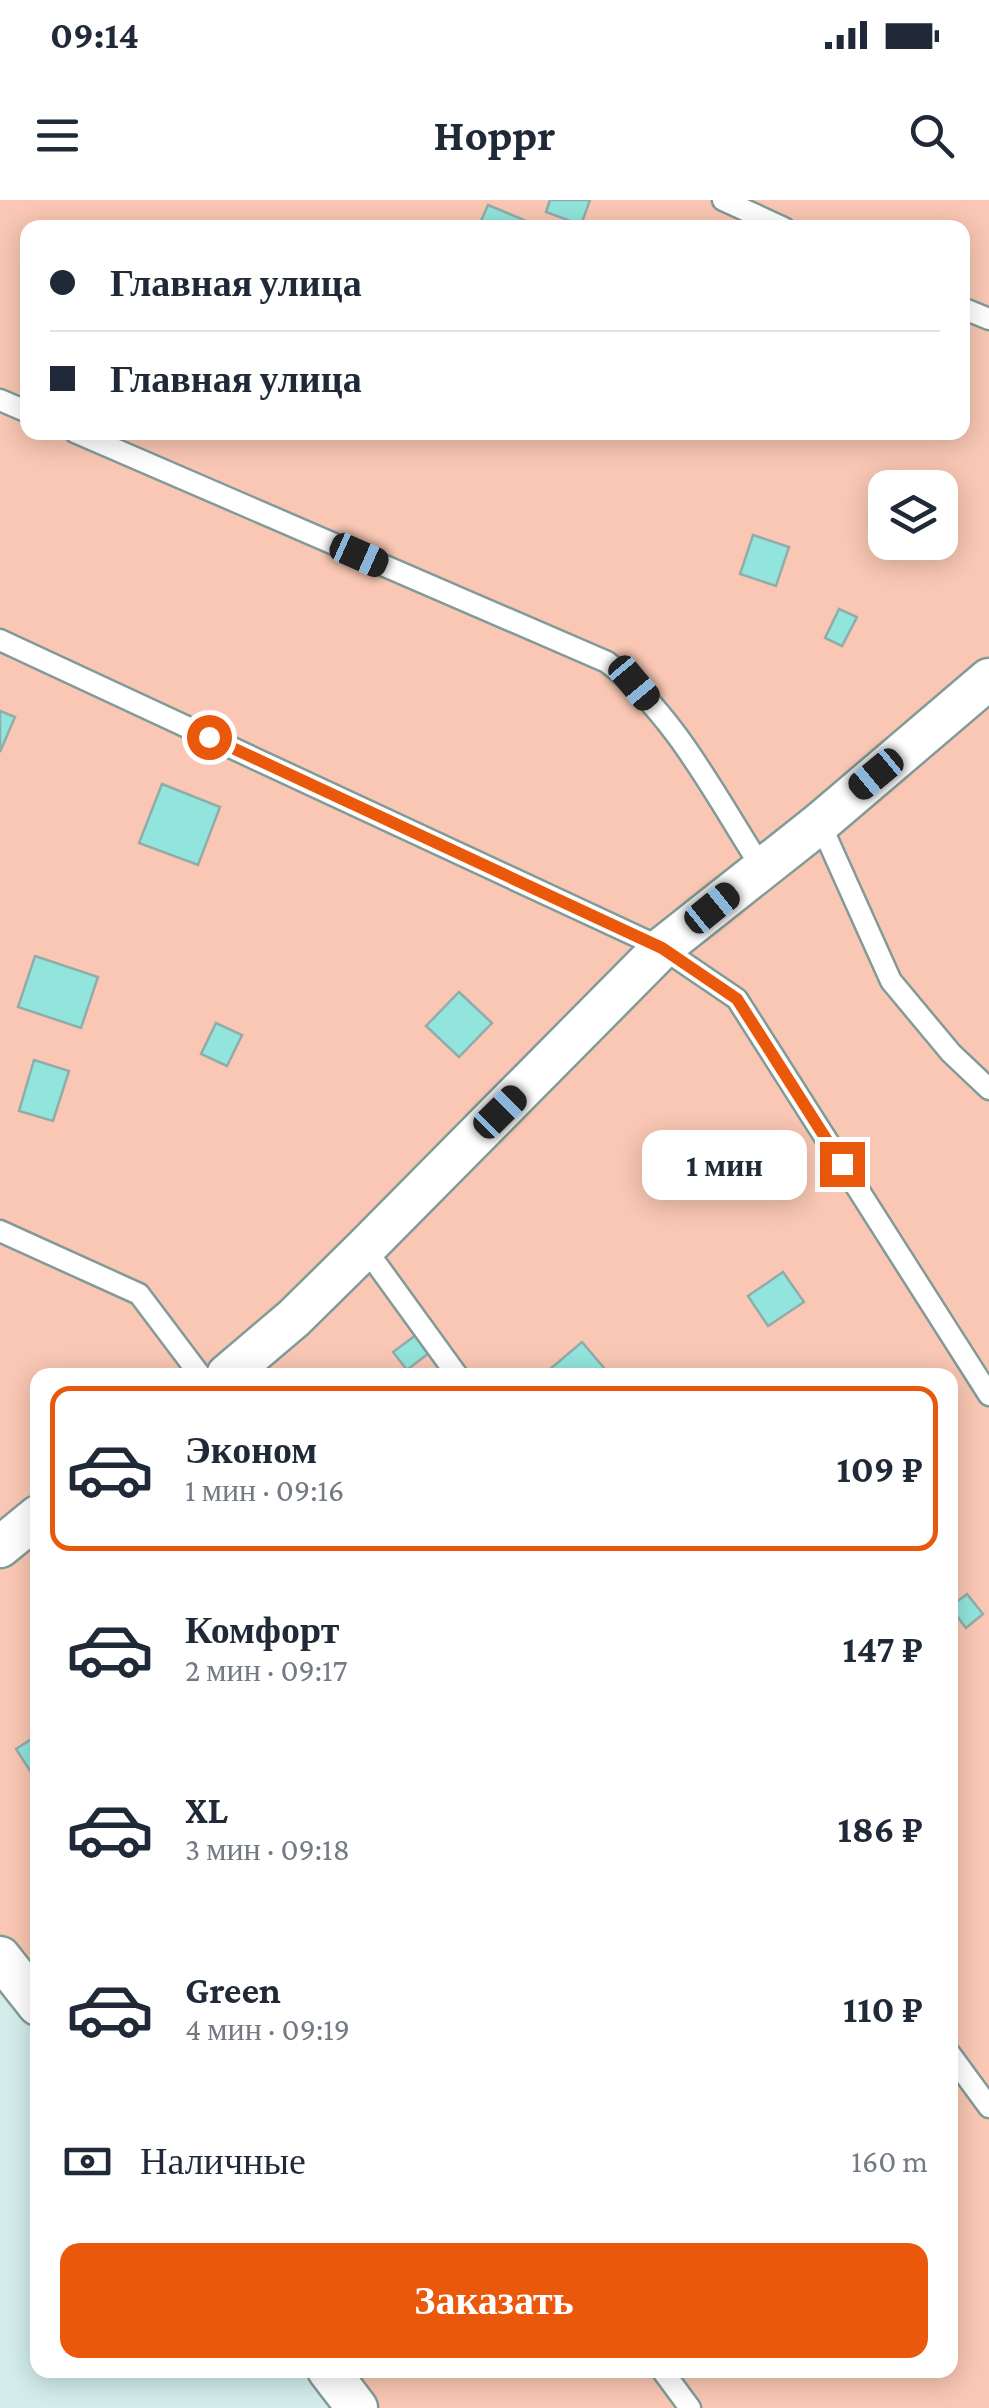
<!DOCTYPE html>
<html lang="ru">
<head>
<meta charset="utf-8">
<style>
	:root { --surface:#fff; --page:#f6f6f7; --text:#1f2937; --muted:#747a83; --line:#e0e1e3; --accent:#ea580c }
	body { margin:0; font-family:"Crimson Pro",serif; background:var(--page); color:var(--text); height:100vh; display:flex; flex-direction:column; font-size:38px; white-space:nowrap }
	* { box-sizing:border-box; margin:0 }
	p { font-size:32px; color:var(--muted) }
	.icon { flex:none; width:55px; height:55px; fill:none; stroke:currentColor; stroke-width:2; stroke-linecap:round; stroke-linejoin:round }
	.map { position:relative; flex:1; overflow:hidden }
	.details { position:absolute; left:30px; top:1168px; width:928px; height:1010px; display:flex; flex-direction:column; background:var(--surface); border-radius:20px; box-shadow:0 5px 25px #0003 }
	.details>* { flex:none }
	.hud { position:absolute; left:20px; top:20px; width:950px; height:220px; border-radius:20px; box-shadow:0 5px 25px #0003; display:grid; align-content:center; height:220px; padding:0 30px; background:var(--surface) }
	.fabs { position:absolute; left:868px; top:270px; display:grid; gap:20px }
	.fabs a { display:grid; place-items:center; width:90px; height:90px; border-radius:20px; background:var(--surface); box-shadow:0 5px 25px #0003; font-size:50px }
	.end { position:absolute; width:45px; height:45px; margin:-22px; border:12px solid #ea580c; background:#fff; box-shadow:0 0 0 5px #fff }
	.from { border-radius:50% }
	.bubble { position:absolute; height:70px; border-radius:20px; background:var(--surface); box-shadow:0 5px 25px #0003; font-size:32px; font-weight:700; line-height:70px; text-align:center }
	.car { position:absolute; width:30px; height:60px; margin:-30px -15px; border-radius:12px; box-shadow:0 0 8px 2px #0007; background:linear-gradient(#222 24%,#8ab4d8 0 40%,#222 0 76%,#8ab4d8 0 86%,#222 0) }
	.hud b { display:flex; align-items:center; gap:35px; height:95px; font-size:38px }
	.hud b+b { border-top:2px solid var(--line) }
	.hud i { width:25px; height:25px; background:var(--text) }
	ul { padding:18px 0 0; list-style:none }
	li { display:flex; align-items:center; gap:30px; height:165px; margin:0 20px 15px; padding:0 10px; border:5px solid transparent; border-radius:20px }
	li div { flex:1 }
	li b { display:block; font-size:38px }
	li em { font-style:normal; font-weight:700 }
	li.active { border-color:var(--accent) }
	li>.icon { width:90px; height:90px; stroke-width:1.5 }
	.pay { display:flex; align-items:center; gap:25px; height:110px; padding:0 30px; font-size:38px }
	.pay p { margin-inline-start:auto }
	.button { display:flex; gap:20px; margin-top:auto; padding:20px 30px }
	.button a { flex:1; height:115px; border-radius:20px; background:var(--accent); color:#fff; font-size:40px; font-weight:700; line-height:115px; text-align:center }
	.status { display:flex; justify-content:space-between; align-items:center; height:70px; padding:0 50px; background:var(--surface); direction:ltr }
	.status svg { height:28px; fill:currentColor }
	header { display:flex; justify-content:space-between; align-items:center; height:130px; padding:0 30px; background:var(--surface); font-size:45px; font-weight:700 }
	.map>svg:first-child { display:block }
</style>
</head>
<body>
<div class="status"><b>09:14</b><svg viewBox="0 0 49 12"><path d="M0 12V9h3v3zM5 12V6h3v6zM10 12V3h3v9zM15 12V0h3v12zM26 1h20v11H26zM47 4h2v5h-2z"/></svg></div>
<header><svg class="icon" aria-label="menu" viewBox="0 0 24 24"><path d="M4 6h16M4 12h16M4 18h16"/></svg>Hoppr<svg class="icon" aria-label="search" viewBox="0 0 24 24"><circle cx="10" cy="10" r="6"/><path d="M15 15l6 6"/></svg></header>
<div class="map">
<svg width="989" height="2208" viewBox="0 0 989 2208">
	<rect width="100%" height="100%" fill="#d2edea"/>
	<path fill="#f9c7b3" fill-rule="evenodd" d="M0 0H989V2208H357L328 2170H950V1175H38L37 1805 0 1758ZM28 28H962V232H28ZM885 288H940V342H885Z"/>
	<g fill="#91e5dc" stroke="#92aca9" stroke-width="2.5">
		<polygon points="550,0 590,0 581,25 546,12"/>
		<polygon points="488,5 524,20 521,28 478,28"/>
		<polygon points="753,335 789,347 776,386 740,374"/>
		<polygon points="839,409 857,417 842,446 825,438"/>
		<polygon points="0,511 15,517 0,552"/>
		<polygon points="162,584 220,607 198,665 139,643"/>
		<polygon points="35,756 98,777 81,828 18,807"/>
		<polygon points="459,792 492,823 459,857 426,826"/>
		<polygon points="216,823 242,835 227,866 201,854"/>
		<polygon points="34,860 69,871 53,921 19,911"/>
		<polygon points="710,957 722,985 690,998 679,970"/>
		<polygon points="783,1072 804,1102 768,1126 748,1096"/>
		<polygon points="416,1135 429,1153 407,1170 393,1152"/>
		<polygon points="582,1142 610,1175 553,1175 549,1170"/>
		<polygon points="967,1394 983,1414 966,1428 950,1407"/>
		<polygon points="38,1535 38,1583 16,1549"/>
	</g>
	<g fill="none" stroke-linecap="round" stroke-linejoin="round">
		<g stroke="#829b98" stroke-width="25">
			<g id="lane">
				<polyline points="723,0 784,28"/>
				<polyline points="962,108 989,119"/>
				<polyline points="0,200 28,212"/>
				<path d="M75 232 607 462C675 514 716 597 762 668"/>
				<polyline points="0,440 662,748 737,799 989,1195"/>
				<polyline points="820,623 891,781 951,853 989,889"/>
				<polyline points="0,1031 139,1094 200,1175"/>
				<polyline points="365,1048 457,1175"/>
				<polyline points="950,1854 989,1907"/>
				<polyline points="662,2170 690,2208"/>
			</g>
		</g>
		<g stroke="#829b98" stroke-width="45">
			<g id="street">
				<polyline points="227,1175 294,1118 365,1048 662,748 820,623 989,479"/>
				<polyline points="0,1347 38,1316"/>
				<polyline points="0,1757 38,1805"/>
				<polyline points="328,2170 357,2208"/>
			</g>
		</g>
		<use href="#lane" stroke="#fff" stroke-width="20"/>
		<use href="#street" stroke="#fff" stroke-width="40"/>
	</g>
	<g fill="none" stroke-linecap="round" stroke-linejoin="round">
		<polyline stroke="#ea580c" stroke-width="12" points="209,537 662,748 737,799 842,964"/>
	</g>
</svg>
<div class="fabs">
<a><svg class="icon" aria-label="layers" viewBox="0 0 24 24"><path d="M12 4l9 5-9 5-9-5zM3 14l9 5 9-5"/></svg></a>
</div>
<i class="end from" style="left:209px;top:537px"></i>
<i class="end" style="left:842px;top:964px"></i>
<div class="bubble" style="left:642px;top:930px;width:165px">1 мин</div>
<i class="car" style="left:359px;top:355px;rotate:114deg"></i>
<i class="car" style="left:634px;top:483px;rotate:140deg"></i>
<i class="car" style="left:876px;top:574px;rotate:230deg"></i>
<i class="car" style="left:712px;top:708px;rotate:51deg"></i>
<i class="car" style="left:500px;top:912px;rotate:45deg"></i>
<div class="hud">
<b><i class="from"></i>Главная улица</b>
<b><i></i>Главная улица</b>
</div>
<section class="details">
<ul>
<li class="active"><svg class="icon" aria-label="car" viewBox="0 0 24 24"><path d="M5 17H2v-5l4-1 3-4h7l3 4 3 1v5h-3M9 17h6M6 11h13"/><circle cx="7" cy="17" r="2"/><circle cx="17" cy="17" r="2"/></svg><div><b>Эконом</b><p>1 мин · 09:16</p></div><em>109 ₽</em></li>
<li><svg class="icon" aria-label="car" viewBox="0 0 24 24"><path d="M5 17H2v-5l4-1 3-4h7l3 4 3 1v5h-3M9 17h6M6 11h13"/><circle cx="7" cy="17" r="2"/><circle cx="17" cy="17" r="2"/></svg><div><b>Комфорт</b><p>2 мин · 09:17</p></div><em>147 ₽</em></li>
<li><svg class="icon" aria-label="car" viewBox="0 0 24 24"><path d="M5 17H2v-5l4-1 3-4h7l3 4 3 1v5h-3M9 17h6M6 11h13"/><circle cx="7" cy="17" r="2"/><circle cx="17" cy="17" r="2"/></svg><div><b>XL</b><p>3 мин · 09:18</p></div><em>186 ₽</em></li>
<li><svg class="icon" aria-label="car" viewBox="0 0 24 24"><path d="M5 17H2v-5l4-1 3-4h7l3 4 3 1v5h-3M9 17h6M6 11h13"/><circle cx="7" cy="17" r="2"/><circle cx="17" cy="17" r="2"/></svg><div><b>Green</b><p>4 мин · 09:19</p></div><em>110 ₽</em></li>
</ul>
<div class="pay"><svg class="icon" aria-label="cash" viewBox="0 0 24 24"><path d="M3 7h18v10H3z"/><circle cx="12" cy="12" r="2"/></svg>Наличные<p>160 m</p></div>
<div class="button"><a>Заказать</a></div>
</section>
</div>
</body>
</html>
